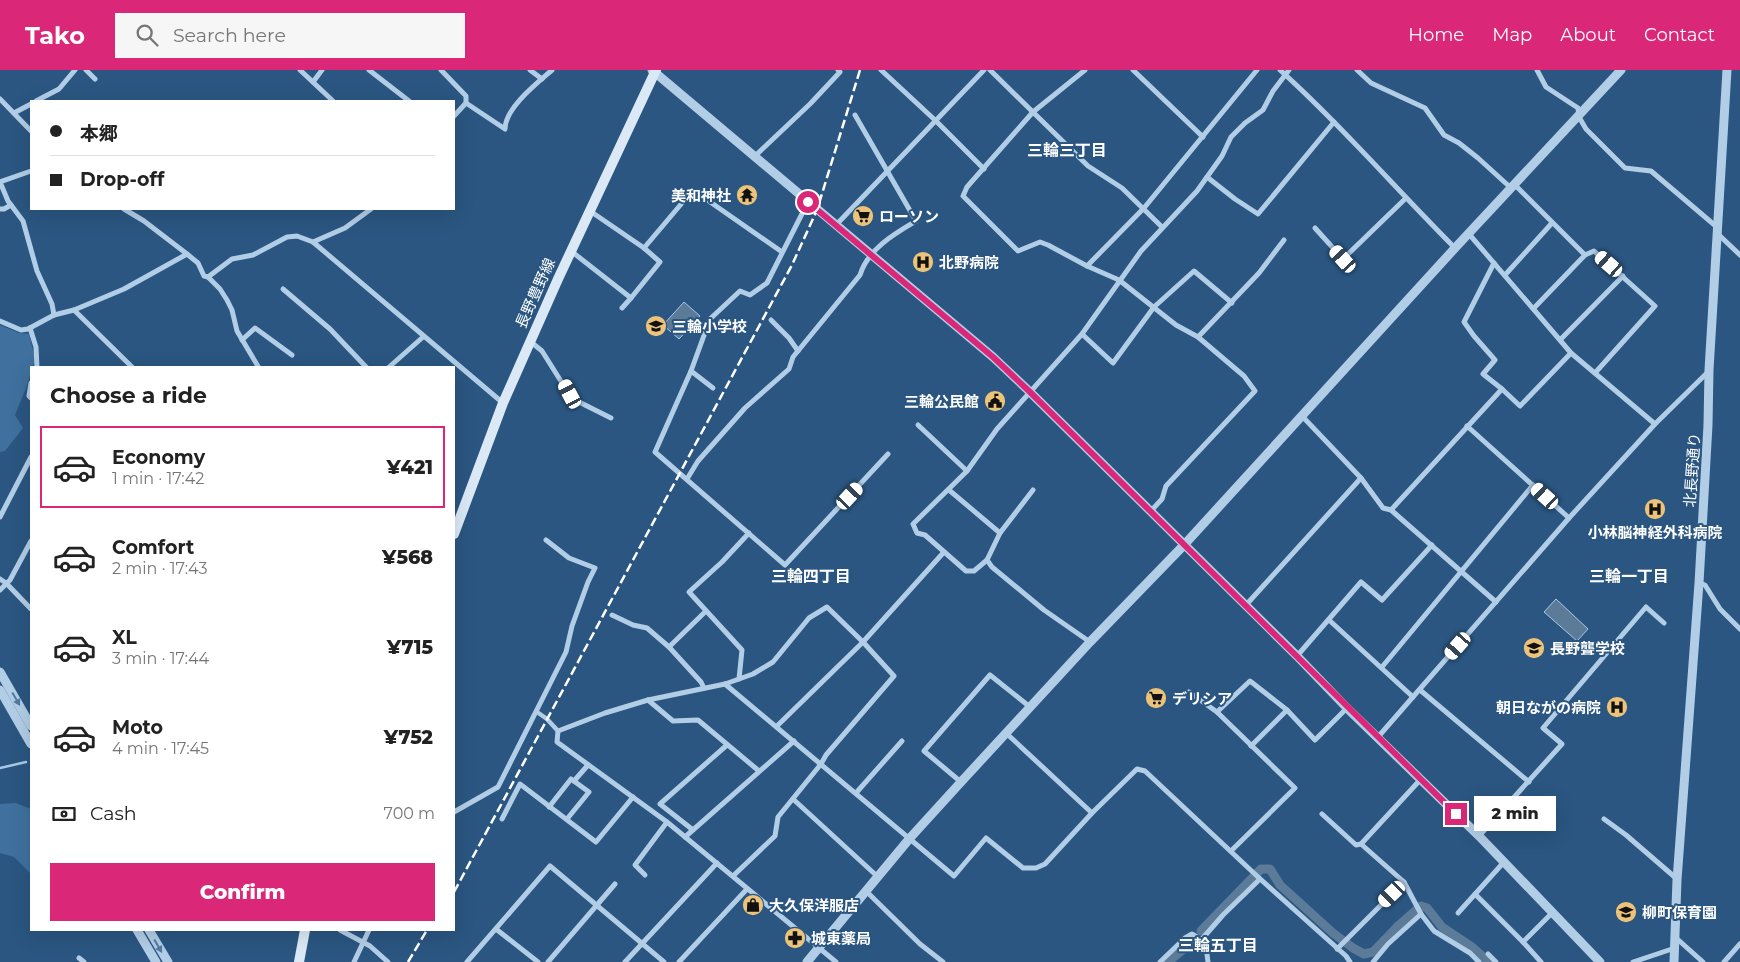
<!DOCTYPE html>
<html lang="en">
<head>
<meta charset="utf-8">
<style>
	:root { --surface:#fff; --page:#f6f6f6; --text:#222; --muted:#767676; --line:#e0e0e0; --accent:#db2777 }
	body { margin:0; font-family:Montserrat,"Noto Sans JP",sans-serif; background:var(--page); color:var(--text); height:100vh; display:flex; flex-direction:column; font-size:19px; white-space:nowrap }
	* { box-sizing:border-box; margin:0 }
	p { font-size:16px; color:var(--muted) }
	.icon { flex:none; width:28px; height:28px; fill:none; stroke:currentColor; stroke-width:2; stroke-linecap:round; stroke-linejoin:round }
	.map { position:relative; flex:1; overflow:hidden }
	.panel { position:absolute; left:30px; top:296px; width:425px; height:565px; display:flex; flex-direction:column; background:var(--surface); border-radius:0px; box-shadow:0 5px 20px #0002 }
	.panel>* { flex:none }
	.top-card { position:absolute; left:30px; top:30px; width:425px; height:110px; border-radius:0px; box-shadow:0 5px 20px #0002; display:grid; align-content:center; height:110px; padding:0 20px; background:var(--surface) }
	.end { position:absolute; width:22px; height:22px; margin:-11px; border:6px solid #db2777; background:#fff; box-shadow:0 0 0 2px #fff }
	.from { border-radius:50% }
	.bubble { position:absolute; height:35px; border-radius:0px; background:var(--surface); box-shadow:0 5px 20px #0002; font-size:16px; font-weight:800; line-height:35px; text-align:center }
	.car { position:absolute; width:15px; height:30px; margin:-15px -8px; border-radius:6px; box-shadow:0 0 4px 1px #0007; background:linear-gradient(#fff 24%,#345 0 40%,#fff 0 76%,#345 0 86%,#fff 0) }
	.top-card b { display:flex; align-items:center; gap:18px; height:48px; font-size:19px }
	.top-card b+b { border-top:1px solid var(--line) }
	.top-card i { width:12px; height:12px; background:var(--text) }
	ul { padding:0; list-style:none }
	li { display:flex; align-items:center; gap:15px; height:82px; margin:0 10px 8px; padding:0 10px; border:2px solid transparent; border-radius:0px }
	li div { flex:1 }
	li b { display:block; font-size:19px }
	li em { font-style:normal; font-weight:800 }
	li.active { border-color:var(--accent) }
	li>.icon { width:45px; height:45px; stroke-width:1.5 }
	h2 { padding:0 20px; font-size:22px; line-height:60px }
	.pay { display:flex; align-items:center; gap:12px; height:55px; padding:0 20px; font-size:19px }
	.pay p { margin-inline-start:auto }
	.cta { display:flex; gap:10px; margin-top:auto; padding:10px 20px }
	.cta a { flex:1; height:58px; border-radius:0px; background:var(--accent); color:#fff; font-size:20px; font-weight:800; line-height:58px; text-align:center }
	header { display:flex; align-items:center; gap:30px; box-sizing:border-box; height:70px; padding:0 25px; background:var(--accent); color:#fff }
	header strong { font-size:24px }
	nav { display:flex; gap:28px; margin-inline-start:auto; font-size:18px }
	.search { width:350px; height:45px; background:var(--page); display:flex; align-items:center; gap:12px; box-sizing:border-box; padding:0 18px; border-radius:0px; color:var(--muted); font-size:19px }
	.map>svg:first-child { display:block }
</style>
</head>
<body>
<header>
<strong>Tako</strong>
<div class="search"><svg class="icon" aria-label="search" viewBox="0 0 24 24"><circle cx="10" cy="10" r="6"/><path d="M15 15l6 6"/></svg>Search here</div>
<nav><a>Home</a><a>Map</a><a>About</a><a>Contact</a></nav>
</header>
<div class="map">
<svg width="1740" height="892" viewBox="0 0 1740 892">
	<rect width="100%" height="100%" fill="#2a5681"/>
	<g fill="#3f709e">
		<polygon points="0,255 19,263 29,264 35,289 26,318 15,345 23,358 5,381 0,382"/>
		<polygon points="16,733 31,739 31,804 14,787 0,783 0,734"/>
	</g>
	<g fill="#5c7b99" stroke="#a7c9e6">
		<polygon points="684,232 700,246 679,269 663,255"/>
		<polygon points="1556,529 1588,559 1577,571 1544,542"/>
	</g>
	<g fill="none" stroke-linecap="round" stroke-linejoin="round">
		<polyline stroke="#a7c9e6" stroke-width="2.5" points="0,698 26,692"/>
		<g stroke="#5c7b99" stroke-width="9">
			<polyline points="1201,861 1261,799 1270,799 1280,815 1333,863 1353,878 1364,884 1373,882 1397,857 1421,836 1427,838 1442,857 1472,877 1489,892"/>
			<polyline points="1168,892 1192,872"/>
		</g>
		<polyline stroke="#b2cde6" stroke-width="4.5" points="537,642 547,649 558,661"/>
		<g stroke="#b2cde6" stroke-width="5">
			<polyline points="86,0 95,9"/>
			<polyline points="300,0 333,31"/>
			<polyline points="369,0 409,31"/>
			<polyline points="441,0 466,26 466,33 454,46"/>
			<polyline points="530,0 542,9"/>
			<polyline points="881,0 936,51 984,99"/>
			<polyline points="990,0 1088,96 1122,118 1162,157"/>
			<polyline points="1085,0 1033,42 967,117 963,126 1018,181 1040,172 1048,175 1087,196 1119,210 1176,255 1198,267 1244,306 1255,321 1166,416 1162,429 1150,442"/>
			<polyline points="1133,0 1203,67"/>
			<path d="M1280 0C1342 56 1396 119 1455 178"/>
			<polyline points="1357,0 1371,13 1425,38 1444,65 1459,73 1478,88 1511,118"/>
			<polyline points="1537,0 1546,17 1578,38 1579,47 1586,59 1625,98 1651,101 1718,158"/>
			<polyline points="313,12 322,0"/>
			<polyline points="0,29 31,61"/>
			<polyline points="36,31 59,19 75,0"/>
			<path d="M466 33 505 59C505 38 537 13 552 0"/>
			<polyline points="14,43 31,34"/>
			<polyline points="754,87 810,34 840,2 838,0"/>
			<polyline points="31,101 0,112 8,131 23,151 37,201 52,234 54,245"/>
			<polyline points="1207,107 1235,129 1258,144 1334,52"/>
			<polyline points="1514,114 1585,185 1534,238"/>
			<polyline points="808,132 767,213 750,225 740,221 710,249 691,301 655,382 785,495 888,384"/>
			<polyline points="0,139 4,139 11,135"/>
			<polyline points="124,139 144,151 187,184"/>
			<polyline points="590,141 644,178 660,192 631,228"/>
			<polyline points="836,155 984,0"/>
			<polyline points="1315,158 1343,189 1406,128"/>
			<polyline points="1469,164 1571,283 1655,354"/>
			<polyline points="1719,165 1740,185"/>
			<polyline points="313,172 345,158 371,139"/>
			<polyline points="644,178 693,120 782,182"/>
			<polyline points="571,181 631,228 622,238"/>
			<polyline points="1585,185 1594,181 1655,236 1595,303"/>
			<polyline points="1494,193 1464,252 1474,266 1495,290 1483,304 1502,319 1520,336 1571,283"/>
			<polyline points="1087,196 1144,138 1257,0"/>
			<polyline points="1505,205 1552,153"/>
			<polyline points="208,207 220,219 227,230 232,240 237,261 259,298"/>
			<polyline points="283,219 330,259 367,298"/>
			<polyline points="771,250 789,268 798,281"/>
			<polyline points="0,251 21,260 28,259 54,245 74,240"/>
			<polyline points="30,258 36,277 37,298"/>
			<polyline points="1082,264 1113,293 1154,237 1194,201 1232,233"/>
			<polyline points="1198,267 1259,203 1284,170"/>
			<polyline points="242,270 255,258 292,285"/>
			<polyline points="1560,270 1623,206"/>
			<polyline points="531,272 542,281 569,324 581,333 611,348"/>
			<polyline points="133,298 74,240 124,219 187,184 198,193 204,206 208,207 232,189 253,185 287,167 297,166 313,172 503,333"/>
			<polyline points="388,298 423,267"/>
			<polyline points="691,301 713,318"/>
			<polyline points="31,313 29,326 31,328"/>
			<polyline points="1302,346 1361,408 1383,438 1391,440 1496,532"/>
			<polyline points="918,355 967,401"/>
			<polyline points="1467,356 1569,448"/>
			<path d="M687 409 698 391 745 338 789 299 793 287 860 205C868 179 894 164 916 151L855 45"/>
			<polyline points="949,420 1000,463"/>
			<polyline points="1033,420 1000,463 987,490 992,497 1044,540 1090,572"/>
			<polyline points="1391,440 1502,319"/>
			<polyline points="0,447 31,387"/>
			<polyline points="987,490 974,501 966,501 925,465 917,463 913,454 967,401 997,359 1082,264 1141,181 1197,121 1222,86 1231,67 1245,53 1263,40 1273,21 1289,0"/>
			<polyline points="0,509 6,513 31,539"/>
			<polyline points="1699,513 1705,515 1720,539 1740,559"/>
			<polyline points="0,520 10,510 31,471"/>
			<polyline points="1246,535 1361,408"/>
			<polyline points="612,545 633,555 647,558 669,577 701,612 704,618"/>
			<polyline points="1329,550 1413,627"/>
			<polyline points="669,577 706,541"/>
			<polyline points="1297,586 1361,512 1382,530 1432,475"/>
			<polyline points="1382,597 1533,415"/>
			<polyline points="739,609 742,580 689,522 722,492 749,463"/>
			<polyline points="725,614 954,806 986,768 1023,798 1036,798 1045,794 1092,743 1137,699 1145,701 1258,807 1346,886 1350,892"/>
			<polyline points="1420,620 1529,712"/>
			<polyline points="1189,622 1217,642 1295,718 1231,781"/>
			<polyline points="648,630 673,651 698,650 759,701"/>
			<polyline points="1217,642 1250,611 1287,640 1315,670 1347,638"/>
			<polyline points="777,656 863,572 944,482"/>
			<polyline points="1006,663 1092,743"/>
			<polyline points="1378,667 1569,448 1655,354 1709,301"/>
			<polyline points="1251,676 1287,640"/>
			<polyline points="574,711 588,695"/>
			<polyline points="961,712 924,681 990,605 1030,637"/>
			<polyline points="856,723 902,671"/>
			<polyline points="793,729 878,807"/>
			<polyline points="549,737 571,709 589,722 567,749"/>
			<polyline points="454,742 498,717 566,582 572,556 588,512 595,498 569,488 546,470"/>
			<polyline points="1322,744 1356,775 1361,774 1404,812 1421,844 1434,861 1470,883 1479,892"/>
			<polyline points="502,749 520,714 596,772 633,727"/>
			<polyline points="1604,749 1626,765 1677,809"/>
			<polyline points="693,760 660,734 727,675"/>
			<polyline points="1479,766 1562,674 1543,658 1646,537 1664,553"/>
			<polyline points="685,767 794,671"/>
			<polyline points="1361,774 1421,709"/>
			<polyline points="645,805 635,795 667,752"/>
			<polyline points="733,806 775,766 778,747 821,694 826,685 894,606 863,572 827,537 809,548 773,592 753,604 725,614 648,630 605,643 558,661 557,672 667,752 836,892"/>
			<polyline points="866,821 920,874 943,892"/>
			<polyline points="1475,824 1523,872"/>
			<polyline points="1458,843 1504,792"/>
			<polyline points="496,859 538,892"/>
			<polyline points="340,860 370,876 388,892"/>
			<polyline points="1675,867 1703,892"/>
			<polyline points="1202,869 1223,845 1260,809"/>
			<polyline points="1337,879 1404,812"/>
			<polyline points="1488,884 1496,892"/>
			<polyline points="79,888 84,892"/>
			<polyline points="354,892 369,860"/>
			<polyline points="467,892 550,796 664,892"/>
			<polyline points="548,892 615,814"/>
			<polyline points="625,892 717,793"/>
			<polyline points="679,892 747,819"/>
			<path d="M1160 892 1185 868 1192 864C1207 872 1206 877 1208 892"/>
			<polyline points="1373,892 1388,874 1421,844"/>
			<polyline points="1541,892 1523,872 1552,843"/>
			<polyline points="1633,892 1675,878"/>
			<polyline points="1724,892 1740,874"/>
		</g>
		<g stroke="#b2cde6" stroke-width="9">
			<polyline points="652,0 993,287 1030,322 1297,586 1347,638 1479,766 1600,892"/>
			<polyline points="0,602 31,656"/>
			<polyline points="0,620 31,674"/>
			<polyline points="137,860 156,892"/>
			<polyline points="149,860 168,892"/>
			<polyline points="807,892 910,768 961,712 1090,572 1184,475 1455,178 1621,0"/>
			<polyline points="1674,892 1677,810 1699,513 1708,355 1709,300 1727,0"/>
		</g>
		<g stroke="#dbe9f6" stroke-width="10">
			<polyline points="454,464 503,333 558,209 656,0"/>
			<polyline points="299,892 305,860"/>
		</g>
		<g stroke="#fff" stroke-width="2.5" stroke-dasharray="9 4" stroke-linecap="butt">
			<polyline points="454,822 792,195 817,140 860,0"/>
			<polyline points="408,892 427,860"/>
		</g>
	</g>
	<defs><path id="oneway-solid" d="M-6-.8H1V-3.2L6.5 0L1 3.2V.8H-6Z" transform="scale(1.25)"/></defs>
	<g fill="#537a9f">
		<use href="#oneway-solid" transform="translate(16 629) rotate(60)"/>
		<use href="#oneway-solid" transform="translate(158 876) rotate(60)"/>
	</g>
	<g fill="none" stroke-linecap="round" stroke-linejoin="round">
		<polyline stroke="#db2777" stroke-width="6" points="808,132 993,287 1030,322 1456,744"/>
	</g>
	<defs>
		<g id="temple-disc" transform="scale(1.125)"><circle r="9.5" fill="#ecc37a" stroke="#2a5681"/><path d="M0-6L5-2H3V0L6.5 2.5H4V6H1.5V3h-3V6H-4V2.5H-6.5L-3 0V-2H-5Z" fill="#111"/></g>
		<g id="supermarket-disc" transform="scale(1.125)"><circle r="9.5" fill="#ecc37a" stroke="#2a5681"/><path d="M-6-5.5h2.5l.6 2H6L4.5 2H-2.5L-4.4-4H-6ZM-1.5 3.2a1.3 1.3 0 1 0 .1 0ZM3 3.2a1.3 1.3 0 1 0 .1 0Z" fill="#111"/></g>
		<g id="hospital-disc" transform="scale(1.125)"><circle r="9.5" fill="#ecc37a" stroke="#2a5681"/><path d="M-5-5h3v3.5h4V-5h3V5h-3V1.5h-4V5h-3Z" fill="#111"/></g>
		<g id="school-disc" transform="scale(1.125)"><circle r="9.5" fill="#ecc37a" stroke="#2a5681"/><path d="M0-5L7-2L0 1L-7-2ZM-4 1L0 2.5L4 1V4Q0 6-4 4Z" fill="#111"/></g>
		<g id="civic-disc" transform="scale(1.125)"><circle r="9.5" fill="#ecc37a" stroke="#2a5681"/><path d="M-.6-6.5H3V-4.5H.6V-3L4-1V1h2V6H-6V1h2V-1L-.6-3ZM-1.2 2.5V6h2.4V2.5Z" fill="#111"/></g>
		<g id="shop-disc" transform="scale(1.125)"><circle r="9.5" fill="#ecc37a" stroke="#2a5681"/><path d="M-5-2.5h2.3a2.7 3.5 0 0 1 5.4 0H5L5.5 6h-11ZM-1.5-2.5h3a1.5 2.3 0 0 0-3 0Z" fill="#111"/></g>
		<g id="pharmacy-disc" transform="scale(1.125)"><circle r="9.5" fill="#ecc37a" stroke="#2a5681"/><path d="M-2-6h4v4h4v4h-4v4h-4v-4h-4v-4h4Z" fill="#111"/></g>
	</defs>
	<g fill-rule="evenodd">
		<use href="#temple-disc" x="747" y="125"/>
		<use href="#supermarket-disc" x="863" y="146"/>
		<use href="#hospital-disc" x="923" y="192"/>
		<use href="#school-disc" x="656" y="256"/>
		<use href="#civic-disc" x="995" y="331"/>
		<use href="#hospital-disc" x="1655" y="439"/>
		<use href="#school-disc" x="1534" y="578"/>
		<use href="#supermarket-disc" x="1156" y="628"/>
		<use href="#hospital-disc" x="1617" y="637"/>
		<use href="#shop-disc" x="753" y="835"/>
		<use href="#school-disc" x="1626" y="842"/>
		<use href="#pharmacy-disc" x="795" y="868"/>
	</g>
	<g text-anchor="middle" dominant-baseline="central" stroke-width="4" stroke-linejoin="round" paint-order="stroke">
		<g font-size="15" font-weight="bold" fill="#fff" stroke="#2a5681" text-anchor="start">
			<text x="731" y="125" text-anchor="end">美和神社</text>
			<text x="879" y="146">ローソン</text>
			<text x="939" y="192">北野病院</text>
			<text x="672" y="256">三輪小学校</text>
			<text x="979" y="331" text-anchor="end">三輪公民館</text>
			<text x="1655" y="462" text-anchor="middle">小林脳神経外科病院</text>
			<text x="1550" y="578">長野聾学校</text>
			<text x="1172" y="628">デリシア</text>
			<text x="1601" y="637" text-anchor="end">朝日ながの病院</text>
			<text x="769" y="835">大久保洋服店</text>
			<text x="1642" y="842">柳町保育園</text>
			<text x="811" y="868">城東薬局</text>
		</g>
		<g font-size="15" fill="#fff" stroke="#2a5681">
			<text transform="translate(535 223) rotate(-66)">長野豊野線</text>
			<text transform="translate(1692 400) rotate(-86)">北長野通り</text>
		</g>
		<g font-size="16" font-weight="bold" fill="#fff" stroke="#2a5681">
			<text x="1067" y="80">三輪三丁目</text>
			<text x="811" y="506">三輪四丁目</text>
			<text x="1629" y="506">三輪一丁目</text>
			<text x="1218" y="875">三輪五丁目</text>
		</g>
	</g>
</svg>
<i class="end from" style="left:808px;top:132px"></i>
<i class="end" style="left:1456px;top:744px"></i>
<div class="bubble" style="left:1474px;top:726px;width:82px">2 min</div>
<i class="car" style="left:1343px;top:189px;rotate:318deg"></i>
<i class="car" style="left:1609px;top:194px;rotate:311deg"></i>
<i class="car" style="left:570px;top:324px;rotate:332deg"></i>
<i class="car" style="left:850px;top:426px;rotate:43deg"></i>
<i class="car" style="left:1545px;top:426px;rotate:312deg"></i>
<i class="car" style="left:1458px;top:576px;rotate:221deg"></i>
<i class="car" style="left:1392px;top:824px;rotate:226deg"></i>
<div class="top-card">
<b><i class="from"></i>本郷</b>
<b><i></i>Drop-off</b>
</div>
<section class="panel">
<h2>Choose a ride</h2>
<ul>
<li class="active"><svg class="icon" aria-label="car" viewBox="0 0 24 24"><path d="M5 17H2v-5l4-1 3-4h7l3 4 3 1v5h-3M9 17h6M6 11h13"/><circle cx="7" cy="17" r="2"/><circle cx="17" cy="17" r="2"/></svg><div><b>Economy</b><p>1 min · 17:42</p></div><em>¥421</em></li>
<li><svg class="icon" aria-label="car" viewBox="0 0 24 24"><path d="M5 17H2v-5l4-1 3-4h7l3 4 3 1v5h-3M9 17h6M6 11h13"/><circle cx="7" cy="17" r="2"/><circle cx="17" cy="17" r="2"/></svg><div><b>Comfort</b><p>2 min · 17:43</p></div><em>¥568</em></li>
<li><svg class="icon" aria-label="car" viewBox="0 0 24 24"><path d="M5 17H2v-5l4-1 3-4h7l3 4 3 1v5h-3M9 17h6M6 11h13"/><circle cx="7" cy="17" r="2"/><circle cx="17" cy="17" r="2"/></svg><div><b>XL</b><p>3 min · 17:44</p></div><em>¥715</em></li>
<li><svg class="icon" aria-label="car" viewBox="0 0 24 24"><path d="M5 17H2v-5l4-1 3-4h7l3 4 3 1v5h-3M9 17h6M6 11h13"/><circle cx="7" cy="17" r="2"/><circle cx="17" cy="17" r="2"/></svg><div><b>Moto</b><p>4 min · 17:45</p></div><em>¥752</em></li>
</ul>
<div class="pay"><svg class="icon" aria-label="cash" viewBox="0 0 24 24"><path d="M3 7h18v10H3z"/><circle cx="12" cy="12" r="2"/></svg>Cash<p>700 m</p></div>
<div class="cta"><a>Confirm</a></div>
</section>
</div>
</body>
</html>
